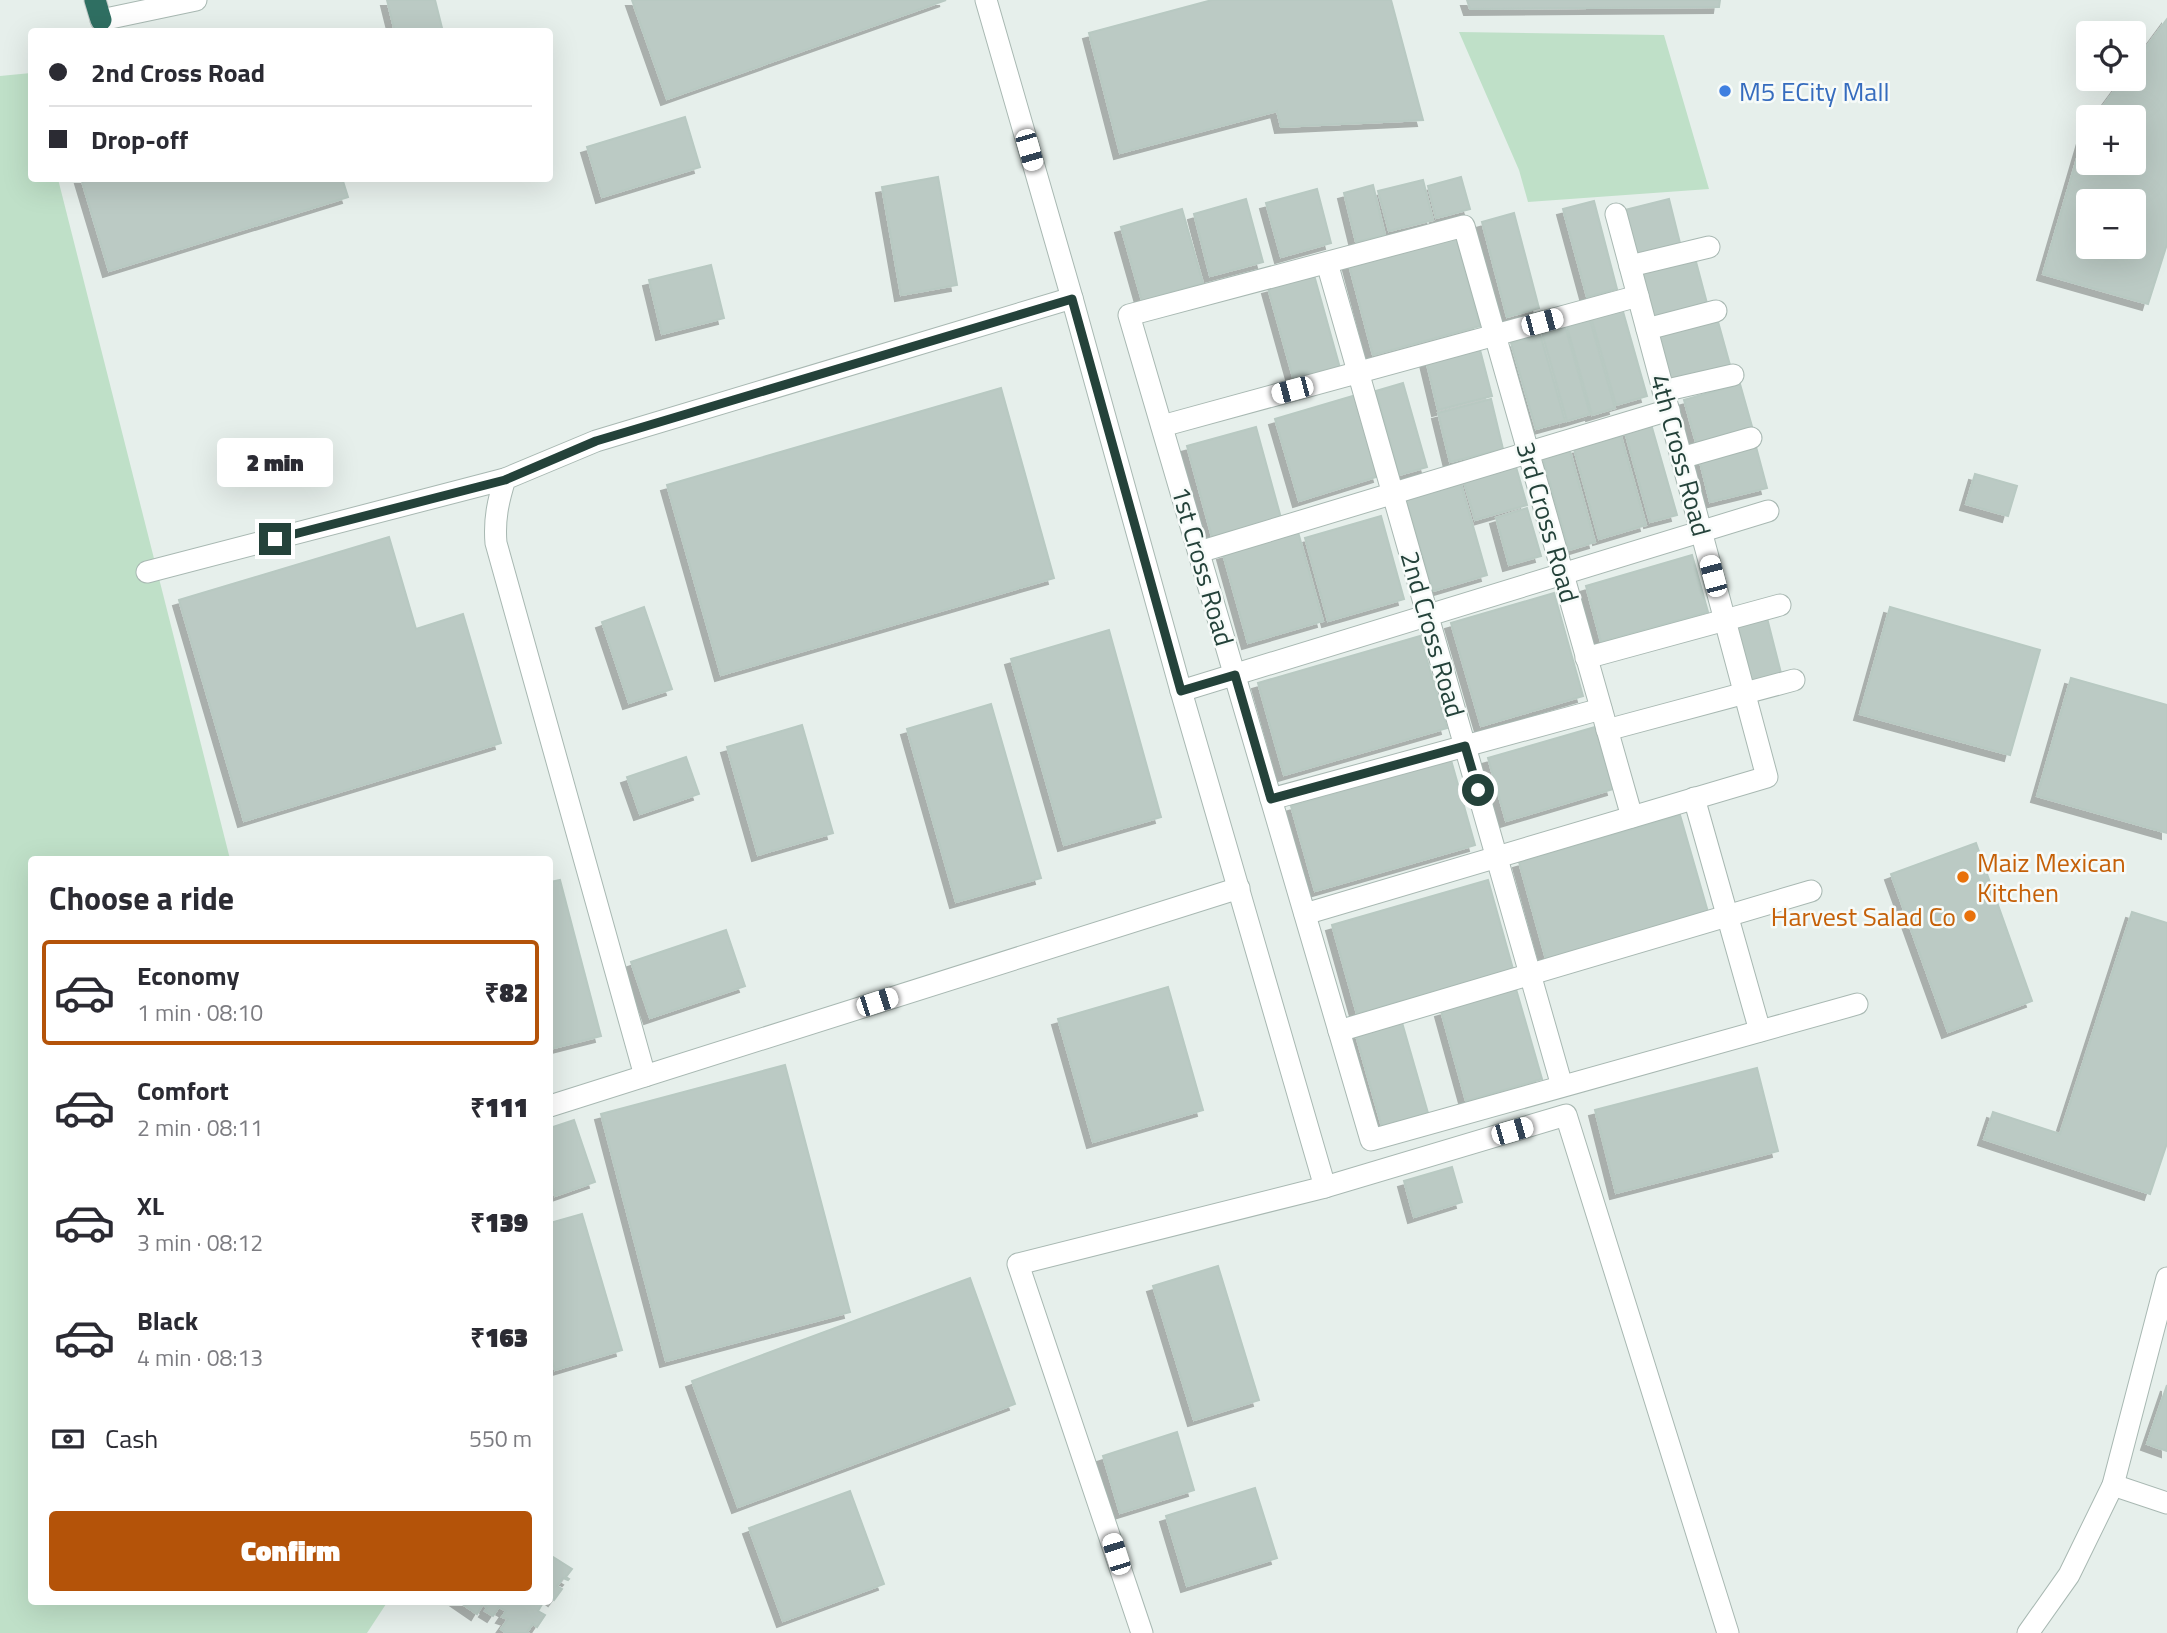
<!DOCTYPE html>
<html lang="en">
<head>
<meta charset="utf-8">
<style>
	:root { --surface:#fff; --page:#f7f7f7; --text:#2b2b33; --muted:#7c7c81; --line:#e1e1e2; --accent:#b45309 }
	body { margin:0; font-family:"Titillium Web",sans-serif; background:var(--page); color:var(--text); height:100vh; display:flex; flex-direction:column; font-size:26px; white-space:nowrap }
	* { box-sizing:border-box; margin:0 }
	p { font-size:23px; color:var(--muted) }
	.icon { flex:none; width:38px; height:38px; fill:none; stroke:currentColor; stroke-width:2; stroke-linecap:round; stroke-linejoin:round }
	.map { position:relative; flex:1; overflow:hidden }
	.sheet { position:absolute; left:28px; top:856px; width:525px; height:749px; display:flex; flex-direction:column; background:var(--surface); border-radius:7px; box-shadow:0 7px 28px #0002 }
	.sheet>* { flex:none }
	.banner { position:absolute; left:28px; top:28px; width:525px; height:154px; border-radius:7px; box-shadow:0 7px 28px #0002; display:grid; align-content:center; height:154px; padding:0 21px; background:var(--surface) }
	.fabs { position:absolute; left:2076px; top:21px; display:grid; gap:14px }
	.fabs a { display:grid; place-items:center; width:70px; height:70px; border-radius:7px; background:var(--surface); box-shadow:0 7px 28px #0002; font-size:35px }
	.end { position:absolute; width:32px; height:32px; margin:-16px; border:9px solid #24423a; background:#fff; box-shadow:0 0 0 4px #fff }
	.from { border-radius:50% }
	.bubble { position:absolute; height:49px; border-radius:7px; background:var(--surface); box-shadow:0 7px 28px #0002; font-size:23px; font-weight:800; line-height:49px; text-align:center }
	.car { position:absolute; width:21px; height:42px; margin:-21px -10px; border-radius:9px; box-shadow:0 0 5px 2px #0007; background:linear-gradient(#fff 24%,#345 0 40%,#fff 0 76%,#345 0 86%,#fff 0) }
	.banner b { display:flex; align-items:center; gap:24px; height:66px; font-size:26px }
	.banner b+b { border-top:2px solid var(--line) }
	.banner i { width:18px; height:18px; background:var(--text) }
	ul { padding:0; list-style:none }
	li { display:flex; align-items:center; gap:21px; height:105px; margin:0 14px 10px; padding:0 7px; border:4px solid transparent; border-radius:7px }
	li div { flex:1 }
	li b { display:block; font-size:26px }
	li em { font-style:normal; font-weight:800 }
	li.on { border-color:var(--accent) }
	li>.icon { width:63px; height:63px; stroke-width:1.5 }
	h2 { padding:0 21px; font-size:32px; line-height:84px }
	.pay { display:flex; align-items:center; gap:18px; height:77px; padding:0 21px; font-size:26px }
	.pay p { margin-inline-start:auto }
	.action { display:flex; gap:14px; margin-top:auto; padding:14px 21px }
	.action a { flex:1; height:80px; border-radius:7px; background:var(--accent); color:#fff; font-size:28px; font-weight:800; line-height:80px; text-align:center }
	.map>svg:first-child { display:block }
</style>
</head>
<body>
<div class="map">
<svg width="2167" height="1633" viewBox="0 0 2167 1633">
	<defs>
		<filter id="shadow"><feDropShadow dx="-6" dy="6" stdDeviation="0" flood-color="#0004"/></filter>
	</defs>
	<rect width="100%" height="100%" fill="#e6efeb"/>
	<g fill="#bfe0c8">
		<polygon points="1459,32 1664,35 1709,189 1528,202 1519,170"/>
		<polygon points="31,73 32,178 58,179 230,859 32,859 32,1601 388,1601 367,1633 0,1633 0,76"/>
	</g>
	<g fill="#bbcac4" stroke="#b8c9c2" stroke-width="2" fill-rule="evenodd" filter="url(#shadow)">
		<polygon points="387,0 435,0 443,32 395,32"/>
		<polygon points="632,0 946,0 667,99"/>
		<polygon points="1212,0 1391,0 1423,120 1281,127 1277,111 1120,153 1089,33"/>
		<polygon points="1467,0 1720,0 1719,7 1470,9"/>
		<path d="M2167 19V244L2148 304 2043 274 2085 131 2088 127V163H2133V117H2095L2123 79H2133V65ZM2088 201H2133V247H2088Z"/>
		<polygon points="685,117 700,167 602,197 587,147"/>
		<polygon points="938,177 957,285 901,295 882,187"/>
		<polygon points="1461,177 1470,209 1436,218 1428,186"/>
		<polygon points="81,178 342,178 348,197 109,271"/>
		<polygon points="1423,180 1433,220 1389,231 1378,191"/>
		<polygon points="1373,185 1385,235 1356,242 1344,193"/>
		<polygon points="1317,189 1331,243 1281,257 1266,203"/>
		<polygon points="1246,199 1263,262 1210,276 1194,214"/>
		<polygon points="1669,199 1681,247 1634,259 1621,211"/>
		<polygon points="1594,201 1617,289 1587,297 1563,209"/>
		<polygon points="1182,209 1203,283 1142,301 1121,227"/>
		<polygon points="1514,213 1539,308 1507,317 1482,222"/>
		<polygon points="1455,233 1480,326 1373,355 1348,261"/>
		<polygon points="1695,258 1708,307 1653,322 1640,272"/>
		<polygon points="711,265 724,318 662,334 649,280"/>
		<polygon points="1314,275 1340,368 1294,381 1268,288"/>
		<polygon points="1622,308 1647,396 1616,405 1591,317"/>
		<polygon points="1717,318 1730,365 1671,381 1659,334"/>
		<polygon points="1590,320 1615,408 1592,415 1567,327"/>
		<polygon points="1565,326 1590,414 1567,421 1542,333"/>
		<polygon points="1540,334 1565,421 1536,429 1511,343"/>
		<polygon points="1479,346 1492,396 1438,410 1426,360"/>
		<polygon points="1403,383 1427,467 1399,475 1376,391"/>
		<polygon points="1740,384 1753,430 1697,446 1684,400"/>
		<polygon points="1001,388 1054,578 721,675 667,485"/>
		<polygon points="1356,395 1379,476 1299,501 1275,419"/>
		<polygon points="1491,399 1503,449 1450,462 1438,413"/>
		<polygon points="1651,424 1677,515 1650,522 1625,432"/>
		<polygon points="1256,427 1281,518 1212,537 1187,446"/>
		<polygon points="1621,436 1646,525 1599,539 1574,449"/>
		<polygon points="1755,443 1767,488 1710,502 1699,458"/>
		<polygon points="1570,451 1595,542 1569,550 1543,459"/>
		<polygon points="1514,460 1527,505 1475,520 1462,475"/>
		<polygon points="1975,474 2017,486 2008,516 1966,504"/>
		<polygon points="1461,484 1487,575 1433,591 1406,500"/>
		<polygon points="1527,508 1541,556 1509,565 1496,518"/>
		<polygon points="1381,516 1404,599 1328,621 1305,538"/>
		<polygon points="1298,532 1323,621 1248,643 1223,554"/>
		<polygon points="389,537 416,629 463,614 501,743 244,821 179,600"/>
		<polygon points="1692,555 1708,612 1601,642 1586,586"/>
		<polygon points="1554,593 1583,696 1481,726 1451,623"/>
		<polygon points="644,607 672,689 629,703 602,622"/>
		<polygon points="1890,607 2040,650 2010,755 1860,714"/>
		<polygon points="1766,614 1781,673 1749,682 1734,623"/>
		<polygon points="1109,630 1161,817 1064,845 1011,659"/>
		<polygon points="1420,636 1447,728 1284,775 1258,683"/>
		<polygon points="2071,678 2167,705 2167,833 2037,796"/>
		<polygon points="991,704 1041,878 956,902 907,729"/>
		<polygon points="802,725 833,833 758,855 727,747"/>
		<polygon points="1595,727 1613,789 1506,821 1488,758"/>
		<polygon points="686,757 699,794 640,814 627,777"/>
		<polygon points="1451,760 1475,845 1315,891 1291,806"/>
		<polygon points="1680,815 1708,912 1546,959 1519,862"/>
		<polygon points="1976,843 2032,1001 1948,1032 1891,874"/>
		<polygon points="560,880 601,1036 550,1049 550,882"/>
		<polygon points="1488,880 1513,969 1357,1014 1332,925"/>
		<polygon points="2132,912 2167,923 2167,1143 2150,1194 1984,1139 1993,1112 2060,1134"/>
		<polygon points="726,930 745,986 650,1018 631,962"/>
		<polygon points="1168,987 1203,1110 1093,1142 1058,1019"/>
		<polygon points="1516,989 1542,1079 1466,1101 1441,1011"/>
		<polygon points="1401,1019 1428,1113 1382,1127 1355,1032"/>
		<polygon points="785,1065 850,1312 666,1361 601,1114"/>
		<polygon points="1757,1068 1778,1151 1616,1193 1595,1110"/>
		<polygon points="574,1120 595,1182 555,1196 550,1178 550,1128"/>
		<polygon points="1452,1167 1462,1202 1414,1217 1404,1181"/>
		<polygon points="582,1214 622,1350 555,1370 550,1352 550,1223"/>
		<polygon points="1218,1266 1259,1400 1194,1420 1153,1286"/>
		<polygon points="970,1278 1015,1404 738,1507 692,1381"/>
		<polygon points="2167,1385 2167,1451 2147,1444"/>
		<polygon points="1177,1432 1194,1490 1120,1513 1103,1456"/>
		<polygon points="1255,1488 1277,1558 1187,1586 1166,1516"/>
		<polygon points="850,1491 884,1584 783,1621 749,1528"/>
		<polygon points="550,1555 572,1569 566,1577 569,1579 568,1580 563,1578 557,1586 562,1589 554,1600 550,1597"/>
		<polygon points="458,1601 544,1601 538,1611 545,1615 537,1627 533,1624 527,1632 529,1633 506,1633 501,1629 508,1619 502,1617 506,1611 499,1607 493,1616 485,1611 487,1608 483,1604 477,1614"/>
	</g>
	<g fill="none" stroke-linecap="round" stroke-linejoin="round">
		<g stroke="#a8b8b2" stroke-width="23">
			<g id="minor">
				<polyline points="986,0 1072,298 1181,691 1325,1187 1018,1264 1142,1633"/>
				<polyline points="101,20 196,0"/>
				<polyline points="1327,263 1562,1086"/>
				<polyline points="1630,266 1709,247"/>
				<polyline points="1647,329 1716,311"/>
				<polyline points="1663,391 1733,375"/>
				<polyline points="1162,426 1638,296"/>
				<polyline points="1681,458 1751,438"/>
				<polyline points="1199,552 1669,410"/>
				<polyline points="147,572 505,479"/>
				<polyline points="1586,658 1780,605"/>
				<polyline points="1181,691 1768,511"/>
				<polyline points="1607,730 1794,680"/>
				<polyline points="1694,798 1760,1031"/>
				<polyline points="1271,799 1601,709"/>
				<polyline points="1632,817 1464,226 1129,315 1371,1140 1857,1004"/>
				<polyline points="1305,914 1767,777 1616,214"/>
				<polyline points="1339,1031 1811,891"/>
				<path d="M645 1076 496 543C494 520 498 501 505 479L596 441 1072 298"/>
				<polyline points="550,1106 1239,888"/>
				<polyline points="1325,1187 1566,1115 1728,1633"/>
				<polyline points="2113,1485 2167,1503"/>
				<polyline points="2028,1633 2069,1575 2113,1485 2167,1278"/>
			</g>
		</g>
		<g stroke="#c2cac8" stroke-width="23">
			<polyline id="highway" points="95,0 101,20"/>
		</g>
		<use href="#minor" stroke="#fff" stroke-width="21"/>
		<use href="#highway" stroke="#2f6f62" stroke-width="21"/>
	</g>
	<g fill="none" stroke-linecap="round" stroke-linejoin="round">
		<polyline stroke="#24423a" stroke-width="9" points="275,539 505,480 596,441 1072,299 1181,691 1235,675 1271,799 1465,746 1478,790"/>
	</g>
	<circle fill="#3f7fe0" stroke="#f7fbf9" stroke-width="2.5" cx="1725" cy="91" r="7"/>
	<g fill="#e8710a" stroke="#f7fbf9" stroke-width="2.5">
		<circle cx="1963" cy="877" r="7"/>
		<circle cx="1970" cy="916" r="7"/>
	</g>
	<g text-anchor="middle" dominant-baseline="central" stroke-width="5" stroke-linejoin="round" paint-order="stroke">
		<g font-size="26" fill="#366cbe" stroke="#f7fbf9" text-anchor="start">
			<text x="1739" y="91">M5 ECity Mall</text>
		</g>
		<g font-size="26" fill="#24423a" stroke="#f7fbf9">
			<text transform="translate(1681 455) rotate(75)">4th Cross Road</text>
			<text transform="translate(1548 522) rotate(74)">3rd Cross Road</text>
			<text transform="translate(1203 566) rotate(74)">1st Cross Road</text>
			<text transform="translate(1433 634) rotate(74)">2nd Cross Road</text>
		</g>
		<g font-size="26" fill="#c56008" stroke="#f7fbf9" text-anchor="start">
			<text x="1977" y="862">Maiz Mexican<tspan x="1977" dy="30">Kitchen</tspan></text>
			<text x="1956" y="916" text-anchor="end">Harvest Salad Co</text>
		</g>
	</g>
</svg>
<div class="fabs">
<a><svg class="icon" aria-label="locate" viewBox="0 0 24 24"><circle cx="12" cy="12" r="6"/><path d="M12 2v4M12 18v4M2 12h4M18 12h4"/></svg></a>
<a>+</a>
<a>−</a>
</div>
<i class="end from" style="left:1478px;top:790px"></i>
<i class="end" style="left:275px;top:539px"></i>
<div class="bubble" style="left:217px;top:438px;width:116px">2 min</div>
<i class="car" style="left:1029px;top:150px;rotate:164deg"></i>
<i class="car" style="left:1542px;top:322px;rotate:75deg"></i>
<i class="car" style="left:1292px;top:390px;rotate:255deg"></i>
<i class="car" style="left:1713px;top:576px;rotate:345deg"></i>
<i class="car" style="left:877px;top:1002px;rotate:72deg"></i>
<i class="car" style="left:1512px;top:1131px;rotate:74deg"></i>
<i class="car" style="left:1116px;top:1554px;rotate:342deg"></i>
<div class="banner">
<b><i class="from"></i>2nd Cross Road</b>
<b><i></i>Drop-off</b>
</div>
<section class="sheet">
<h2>Choose a ride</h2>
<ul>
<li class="on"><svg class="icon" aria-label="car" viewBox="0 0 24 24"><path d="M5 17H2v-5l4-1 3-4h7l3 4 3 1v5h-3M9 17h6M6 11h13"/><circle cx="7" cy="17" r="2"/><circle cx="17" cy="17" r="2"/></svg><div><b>Economy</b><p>1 min · 08:10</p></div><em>₹82</em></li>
<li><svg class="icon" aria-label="car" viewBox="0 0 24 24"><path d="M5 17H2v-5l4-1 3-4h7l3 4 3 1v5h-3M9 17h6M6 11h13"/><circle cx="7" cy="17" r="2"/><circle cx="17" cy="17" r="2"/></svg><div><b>Comfort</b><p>2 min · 08:11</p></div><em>₹111</em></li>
<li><svg class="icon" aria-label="car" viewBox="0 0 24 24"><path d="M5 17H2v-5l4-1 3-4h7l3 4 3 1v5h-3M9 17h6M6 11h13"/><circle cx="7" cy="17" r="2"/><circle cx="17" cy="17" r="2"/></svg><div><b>XL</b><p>3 min · 08:12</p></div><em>₹139</em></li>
<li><svg class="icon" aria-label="car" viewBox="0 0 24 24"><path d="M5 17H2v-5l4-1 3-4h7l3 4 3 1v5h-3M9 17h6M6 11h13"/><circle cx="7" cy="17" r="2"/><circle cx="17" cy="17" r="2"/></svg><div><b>Black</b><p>4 min · 08:13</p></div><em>₹163</em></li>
</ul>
<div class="pay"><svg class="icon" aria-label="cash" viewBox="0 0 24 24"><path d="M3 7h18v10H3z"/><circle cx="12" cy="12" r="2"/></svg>Cash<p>550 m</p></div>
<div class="action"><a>Confirm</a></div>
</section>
</div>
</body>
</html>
